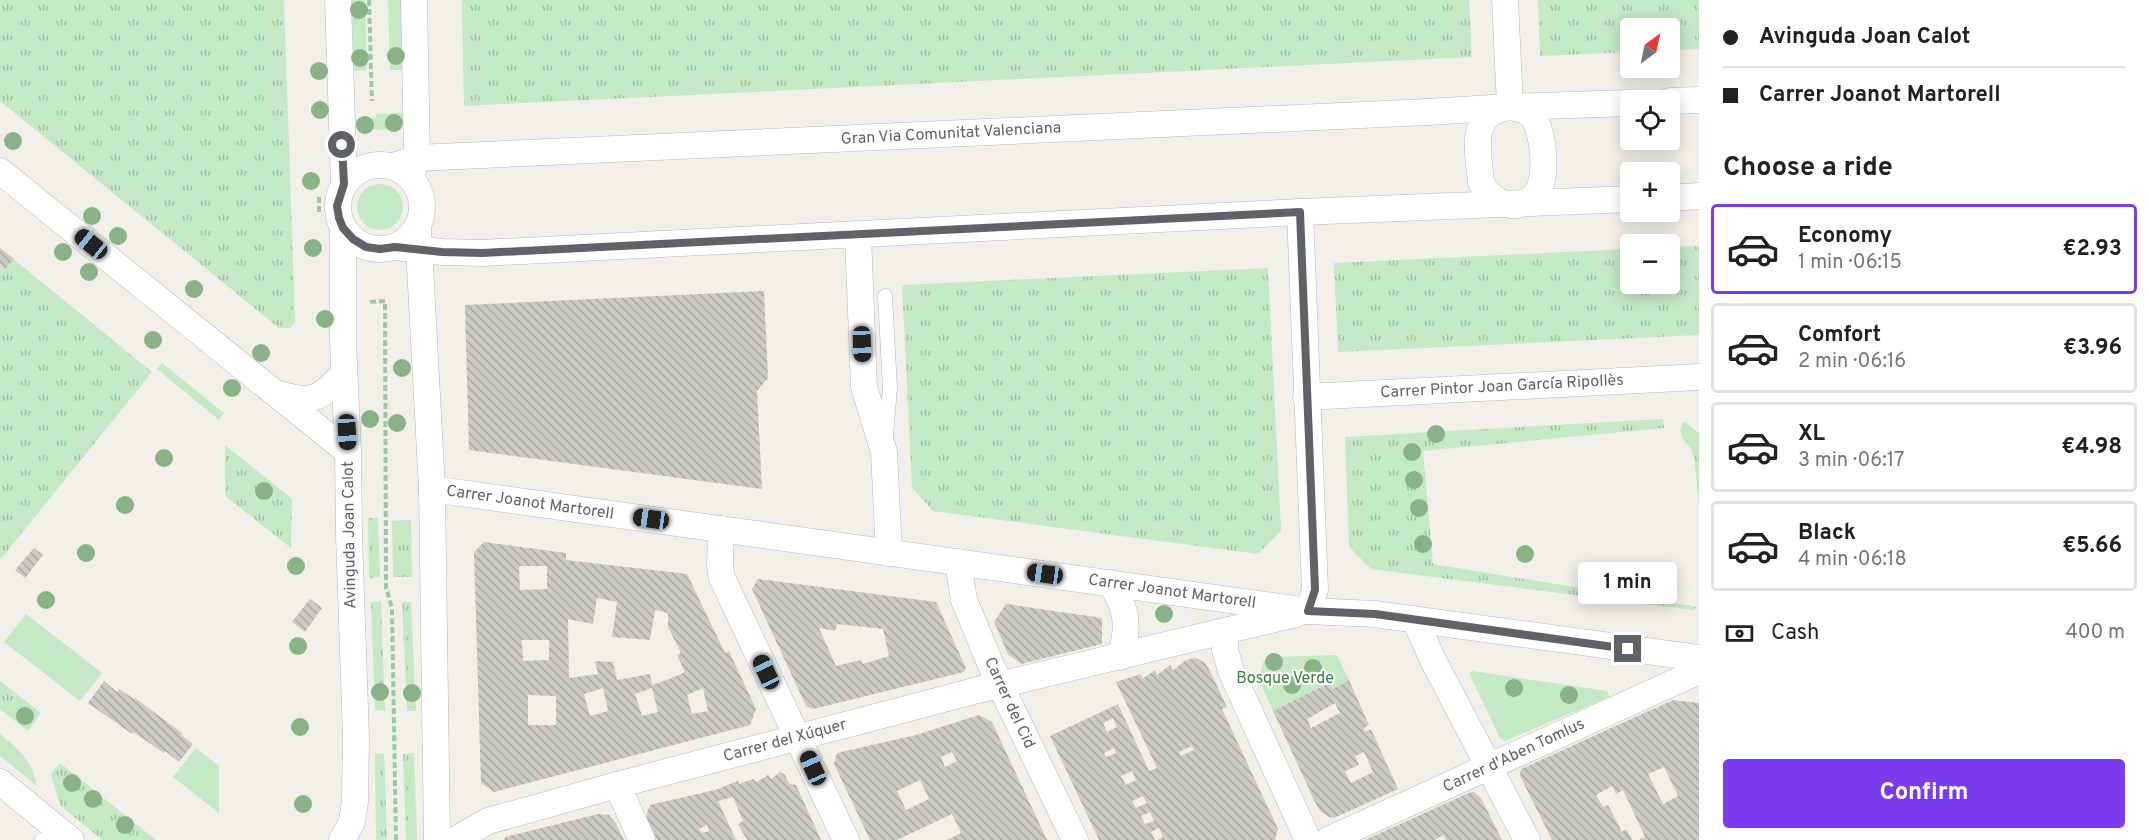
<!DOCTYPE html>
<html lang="en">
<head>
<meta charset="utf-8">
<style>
	:root { --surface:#fff; --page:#f6f6f6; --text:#202124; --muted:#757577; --line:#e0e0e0; --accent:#7c3aed }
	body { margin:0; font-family:Overpass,sans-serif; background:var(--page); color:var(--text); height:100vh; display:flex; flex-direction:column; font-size:22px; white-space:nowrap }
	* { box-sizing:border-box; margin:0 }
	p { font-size:20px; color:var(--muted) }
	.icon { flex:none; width:33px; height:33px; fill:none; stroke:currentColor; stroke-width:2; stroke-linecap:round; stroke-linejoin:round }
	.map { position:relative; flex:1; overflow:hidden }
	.details { display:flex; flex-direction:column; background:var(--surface); width:450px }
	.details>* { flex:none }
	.top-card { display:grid; align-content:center; height:132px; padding:0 24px; background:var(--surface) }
	.needle { width:39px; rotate:33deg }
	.tools { position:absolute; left:1620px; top:18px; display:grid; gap:12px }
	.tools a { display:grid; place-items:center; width:60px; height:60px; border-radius:6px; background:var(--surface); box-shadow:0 3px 15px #0003; font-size:30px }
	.end { position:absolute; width:27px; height:27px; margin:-14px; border:8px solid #5f6368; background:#fff; box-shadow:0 0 0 3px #fff }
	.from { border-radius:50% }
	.bubble { position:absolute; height:42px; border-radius:6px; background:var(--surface); box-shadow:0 3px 15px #0003; font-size:20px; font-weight:700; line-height:42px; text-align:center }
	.car { position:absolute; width:18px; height:36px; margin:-18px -9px; border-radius:8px; box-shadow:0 0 4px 2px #0007; background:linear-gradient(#222 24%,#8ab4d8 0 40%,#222 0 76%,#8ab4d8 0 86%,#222 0) }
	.top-card b { display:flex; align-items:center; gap:21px; height:57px; font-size:22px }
	.top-card b+b { border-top:2px solid var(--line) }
	.top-card i { width:15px; height:15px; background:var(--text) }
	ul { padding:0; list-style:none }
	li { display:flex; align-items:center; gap:18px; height:90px; margin:0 12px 9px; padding:0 12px; border:3px solid var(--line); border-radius:6px }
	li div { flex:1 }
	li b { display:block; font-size:22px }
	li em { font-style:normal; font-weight:700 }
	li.current { border-color:var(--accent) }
	li>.icon { width:54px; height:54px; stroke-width:1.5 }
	h2 { padding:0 24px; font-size:27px; line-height:72px }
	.pay { display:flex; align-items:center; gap:15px; height:66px; padding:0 24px; font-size:22px }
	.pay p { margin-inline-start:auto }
	.button { display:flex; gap:12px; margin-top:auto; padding:12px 24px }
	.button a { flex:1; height:69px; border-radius:6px; background:var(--accent); color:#fff; font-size:24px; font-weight:700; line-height:69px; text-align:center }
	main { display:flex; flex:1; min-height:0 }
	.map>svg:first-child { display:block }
</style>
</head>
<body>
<main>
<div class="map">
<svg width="1699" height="840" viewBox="0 0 1699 840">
	<defs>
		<pattern id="grass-tufts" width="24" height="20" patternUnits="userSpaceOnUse" patternTransform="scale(1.5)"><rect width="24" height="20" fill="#c5e8c5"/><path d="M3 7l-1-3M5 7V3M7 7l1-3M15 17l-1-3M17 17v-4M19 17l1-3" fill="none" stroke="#a3c0a4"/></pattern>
		<pattern id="building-back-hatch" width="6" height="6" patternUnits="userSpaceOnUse" patternTransform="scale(1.5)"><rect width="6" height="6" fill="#cccac5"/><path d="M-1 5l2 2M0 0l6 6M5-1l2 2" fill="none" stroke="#a9a8a4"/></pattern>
	</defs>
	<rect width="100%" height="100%" fill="#f1efe8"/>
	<g fill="url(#grass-tufts)">
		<polygon points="0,0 284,0 295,322 290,328 279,328 0,101"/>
		<polygon points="462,0 1469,0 1472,57 464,106"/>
		<polygon points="1538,0 1699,0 1699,49 1670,50 1670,28 1630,28 1630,52 1540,56"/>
		<polygon points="1699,246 1699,335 1338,352 1334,263 1630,249 1630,284 1670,284 1670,247"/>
		<polygon points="0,248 152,372 0,560"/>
		<polygon points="1268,268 1281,531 1258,554 933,511 912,488 902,285"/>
		<polygon points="1663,419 1664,428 1423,451 1433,564 1697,607 1693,610 1371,569 1349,547 1345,437"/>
		<path d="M1684 421 1699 433V504C1697 492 1696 460 1692 451 1686 440 1675 435 1684 421Z"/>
		<polygon points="225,445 292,499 291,548 225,496"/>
		<polygon points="368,518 378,518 380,577 369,578"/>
		<polygon points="411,520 412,577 393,577 392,521"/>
		<polygon points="381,601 385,711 375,710 371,602"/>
		<polygon points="402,602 411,602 416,711 407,711"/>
		<polygon points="0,681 41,713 28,731 0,709"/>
		<polygon points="384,753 387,840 376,840 375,754"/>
		<polygon points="414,753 417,840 406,840 403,754"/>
		<polygon points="60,763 156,840 102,840 60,805 51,774"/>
	</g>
	<g fill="#c5e8c5">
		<polygon points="352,0 365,0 367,70 354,71"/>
		<polygon points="388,0 401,0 402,70 390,70"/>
		<polygon points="403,113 403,124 399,129 362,130 356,126 356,119 376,118 376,114"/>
		<circle cx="380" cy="207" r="23"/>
		<polygon points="162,363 224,413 219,420 157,369"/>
		<polygon points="26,614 102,673 80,701 4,642"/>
		<path d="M1337 655 1349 680 1333 689 1329 683 1273 711C1266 694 1255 679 1264 661L1272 657Z"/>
		<polygon points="1472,671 1607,691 1609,697 1505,741 1500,738 1469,673"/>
		<path d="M0 734C21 751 31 759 37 786L0 756Z"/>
		<polygon points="196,748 219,766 219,813 173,777"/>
	</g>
	<g fill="url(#building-back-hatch)" fill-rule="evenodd">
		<polygon points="0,248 14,259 5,269 0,264"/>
		<polygon points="764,291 768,378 757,391 762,489 469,450 465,305"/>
		<path d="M484 542 566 553V560L687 574 725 653 729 651 756 709 750 725 494 792 481 783 474 552ZM519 566H547V589L520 590ZM597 598 617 602 612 637 650 640 655 610 668 613V627L681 653 677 655 685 672 667 680 652 685 650 674 617 680 613 662 595 661 598 674 569 678 568 619 593 624ZM522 640H549V660L523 661ZM603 688 608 711 590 716 584 694ZM652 688 658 712 642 716 635 694ZM703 688 708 711 692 714 687 695ZM528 695 556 696V725H528Z"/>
		<polygon points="34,548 43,555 25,578 15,570"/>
		<path d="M758 579 936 602 966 668 964 672 813 709 806 706 752 589ZM837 624 883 629 889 656 863 664 861 660 836 666 819 628 835 631Z"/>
		<polygon points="310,599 322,608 305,632 292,622"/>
		<polygon points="1006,604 1102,618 1102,644 1021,664 1008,654 994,622"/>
		<path d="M1196 658 1205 663 1209 669 1227 707 1222 709 1278 829 1275 840H1157L1163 837 1159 828 1151 832 1155 840H1099L1050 736 1118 704 1149 771 1157 768 1116 682 1141 674 1142 679 1155 670 1157 675 1170 665 1173 670 1186 660ZM1113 718 1117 727 1107 732 1103 723ZM1192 746 1194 750 1181 756 1179 752ZM1114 748 1116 753 1106 757 1104 753ZM1132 771 1136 780 1126 785 1121 776ZM1143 796 1147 803 1136 808 1132 801ZM1150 812 1154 821 1145 824 1141 816Z"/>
		<path d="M1349 680 1369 725 1364 728 1365 732 1371 729 1398 789 1334 818 1329 817 1320 811 1314 800 1273 711 1329 683 1333 689ZM1335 703 1340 713 1311 728 1307 719ZM1364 752 1373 772 1351 783 1345 771 1359 765 1355 756Z"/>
		<polygon points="104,681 117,692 119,689 134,699 135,698 182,733 181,735 193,744 179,762 165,751 164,753 133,732 132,734 88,703"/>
		<path d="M1673 700 1699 703V840H1639L1645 837 1623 790 1616 794 1612 786 1596 795 1603 807 1608 805 1622 832 1626 829 1632 840H1552L1520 776 1521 769ZM1664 767 1678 796 1663 804 1648 774Z"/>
		<path d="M979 715 992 722 1047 840H947L961 833 952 814 897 840H870L834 764 837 753 916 735ZM952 752 957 761 945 767 941 757ZM920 780 929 799 906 810 897 791Z"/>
		<path d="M780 772 785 775 789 784 796 785 821 840H747L738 824 743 821 733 797 718 801 736 840H657L646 816 650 805 715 790 738 781 739 784 753 779 757 782 768 775 771 779ZM707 825 709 831 702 833 699 829Z"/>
		<polygon points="1471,792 1474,792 1481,798 1502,840 1446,840 1443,835 1435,840 1365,840"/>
		<polygon points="598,814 609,815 616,824 624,840 504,840 505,837"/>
	</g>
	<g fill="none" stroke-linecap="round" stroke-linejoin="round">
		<g stroke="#b5b8bc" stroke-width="15">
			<g id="lane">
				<polyline points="885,296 890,388 886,435"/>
				<polyline points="42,840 63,833"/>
			</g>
		</g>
		<g stroke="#b5b8bc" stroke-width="27">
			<g id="street">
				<polyline points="338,0 344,184"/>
				<polyline points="1505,0 1510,107"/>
				<polyline points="1670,101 1699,100"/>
				<path d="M1510 107C1518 108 1525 109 1531 115 1544 128 1548 177 1537 192 1520 216 1492 204 1481 182 1478 151 1468 112 1510 107Z"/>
				<circle cx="380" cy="207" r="42"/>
				<polyline points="394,166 417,158 1427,112 1510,107 1630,103"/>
				<polyline points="0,171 348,452"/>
				<polyline points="412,173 417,158 414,0"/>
				<polyline points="1670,198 1699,196"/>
				<polyline points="1300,212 1315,590 1308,611"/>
				<polyline points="418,229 432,489 437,840"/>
				<polyline points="858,235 864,387 884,452 889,553"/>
				<polyline points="395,247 442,252 482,253 1300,212 1630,199"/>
				<path d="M278 394C313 404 320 399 344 373"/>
				<polyline points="1306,397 1699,377"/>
				<polyline points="432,489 1308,611 1375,614 1699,658"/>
				<polyline points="721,529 720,566 722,578 846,840"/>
				<polyline points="958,562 964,600 993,670 1075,840"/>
				<path d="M1111 583C1127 610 1130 626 1120 657"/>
				<polyline points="1415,620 1432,658 1527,840"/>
				<polyline points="1225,631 1225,650 1231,671 1308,840"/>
				<polyline points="0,782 71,840"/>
				<polyline points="617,785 642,840"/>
				<polyline points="342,840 352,822 355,802 356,738 349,535 348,452 343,341 343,228"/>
				<polyline points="455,840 488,821 617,785 978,690 1296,614"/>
				<polyline points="1328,840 1699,671"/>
			</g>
		</g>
		<g stroke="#9cc7a9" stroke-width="4" stroke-dasharray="6 3" stroke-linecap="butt">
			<polyline points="369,0 372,101"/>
			<polyline points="319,197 319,213"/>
			<polyline points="370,302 385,301 386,587 392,609 396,840"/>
		</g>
		<use href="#lane" stroke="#fff" stroke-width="14"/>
		<use href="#street" stroke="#fff" stroke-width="26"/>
	</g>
	<g fill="#89b387">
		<circle cx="359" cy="10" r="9"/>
		<circle cx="396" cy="56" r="9"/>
		<circle cx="360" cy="58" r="9"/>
		<circle cx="319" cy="71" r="9"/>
		<circle cx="320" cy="110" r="9"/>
		<circle cx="394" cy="123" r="9"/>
		<circle cx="365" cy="125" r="9"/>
		<circle cx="13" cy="141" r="9"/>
		<circle cx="311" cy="181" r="9"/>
		<circle cx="92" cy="216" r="9"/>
		<circle cx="118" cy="236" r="9"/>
		<circle cx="313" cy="248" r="9"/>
		<circle cx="63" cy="252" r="9"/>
		<circle cx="89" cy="272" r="9"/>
		<circle cx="194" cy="289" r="9"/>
		<circle cx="325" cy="319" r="9"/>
		<circle cx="153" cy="340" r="9"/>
		<circle cx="261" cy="353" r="9"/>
		<circle cx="402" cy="368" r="9"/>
		<circle cx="232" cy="388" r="9"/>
		<circle cx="370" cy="419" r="9"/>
		<circle cx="397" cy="423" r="9"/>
		<circle cx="1436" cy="434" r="9"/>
		<circle cx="1412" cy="452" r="9"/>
		<circle cx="164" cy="458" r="9"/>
		<circle cx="1414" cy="480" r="9"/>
		<circle cx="264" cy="491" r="9"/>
		<circle cx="125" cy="505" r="9"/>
		<circle cx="1419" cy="508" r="9"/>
		<circle cx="1423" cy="544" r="9"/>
		<circle cx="86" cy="553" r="9"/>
		<circle cx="1525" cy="554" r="9"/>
		<circle cx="296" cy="566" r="9"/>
		<circle cx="46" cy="600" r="9"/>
		<circle cx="1164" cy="614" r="9"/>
		<circle cx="298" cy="646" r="9"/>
		<circle cx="1274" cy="662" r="9"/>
		<circle cx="1313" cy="668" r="9"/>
		<circle cx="1292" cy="685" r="9"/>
		<circle cx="1514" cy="688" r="9"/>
		<circle cx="380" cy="692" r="9"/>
		<circle cx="412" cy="693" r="9"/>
		<circle cx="1569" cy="695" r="9"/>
		<circle cx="25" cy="716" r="9"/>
		<circle cx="300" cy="727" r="9"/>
		<circle cx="72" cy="783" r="9"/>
		<circle cx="93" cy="799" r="9"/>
		<circle cx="303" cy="804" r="9"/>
		<circle cx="125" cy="825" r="9"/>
	</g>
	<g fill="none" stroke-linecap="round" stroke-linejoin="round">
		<polyline stroke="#5f6368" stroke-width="8" points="342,145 344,184 337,206 339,218 343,228 353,239 366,247 380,249 395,247 442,252 482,253 1300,212 1315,590 1308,611 1375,614 1628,649"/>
	</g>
	<g text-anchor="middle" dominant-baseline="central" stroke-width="4.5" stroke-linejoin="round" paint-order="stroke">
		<g font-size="16" fill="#5f6368" stroke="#fff">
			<text transform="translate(951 134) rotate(-3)">Gran Via Comunitat Valenciana</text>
			<text transform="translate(1502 387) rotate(-3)">Carrer Pintor Joan García Ripollès</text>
			<text transform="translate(530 503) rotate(8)">Carrer Joanot Martorell</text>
			<text transform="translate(350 535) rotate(-91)">Avinguda Joan Calot</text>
			<text transform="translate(1172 592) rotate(8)">Carrer Joanot Martorell</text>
			<text transform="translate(1009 703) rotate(65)">Carrer del Cid</text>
			<text transform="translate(785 741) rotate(-15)">Carrer del Xúquer</text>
			<text transform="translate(1514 756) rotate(-25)">Carrer d'Aben Tomlus</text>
		</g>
		<g font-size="16" fill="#348238" stroke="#fff">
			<text x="1285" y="679">Bosque Verde</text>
		</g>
	</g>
</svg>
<div class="tools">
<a><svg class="needle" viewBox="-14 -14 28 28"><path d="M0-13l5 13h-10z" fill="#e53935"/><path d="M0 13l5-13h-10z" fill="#757577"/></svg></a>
<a><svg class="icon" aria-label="locate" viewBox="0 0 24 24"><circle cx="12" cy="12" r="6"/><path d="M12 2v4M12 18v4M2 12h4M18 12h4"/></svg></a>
<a>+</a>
<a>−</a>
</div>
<i class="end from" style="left:342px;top:145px"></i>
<i class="end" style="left:1628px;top:649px"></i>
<div class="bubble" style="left:1578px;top:562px;width:99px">1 min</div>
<i class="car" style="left:91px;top:244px;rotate:309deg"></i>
<i class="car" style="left:862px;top:344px;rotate:178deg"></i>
<i class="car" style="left:347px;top:432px;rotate:177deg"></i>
<i class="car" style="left:651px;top:519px;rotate:278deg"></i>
<i class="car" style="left:1045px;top:574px;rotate:278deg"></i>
<i class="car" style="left:766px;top:672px;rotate:335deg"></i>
<i class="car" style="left:813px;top:768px;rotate:336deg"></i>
</div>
<section class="details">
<div class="top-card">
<b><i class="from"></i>Avinguda Joan Calot</b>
<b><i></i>Carrer Joanot Martorell</b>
</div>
<h2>Choose a ride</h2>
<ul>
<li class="current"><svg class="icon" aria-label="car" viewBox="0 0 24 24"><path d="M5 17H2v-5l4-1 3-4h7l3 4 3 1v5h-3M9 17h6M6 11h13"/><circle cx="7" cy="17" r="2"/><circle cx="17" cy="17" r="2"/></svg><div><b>Economy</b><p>1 min · 06:15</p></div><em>€2.93</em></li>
<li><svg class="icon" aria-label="car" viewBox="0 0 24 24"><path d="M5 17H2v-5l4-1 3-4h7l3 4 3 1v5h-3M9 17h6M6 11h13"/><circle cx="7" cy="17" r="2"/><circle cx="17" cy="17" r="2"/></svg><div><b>Comfort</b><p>2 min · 06:16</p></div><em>€3.96</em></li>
<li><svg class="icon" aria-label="car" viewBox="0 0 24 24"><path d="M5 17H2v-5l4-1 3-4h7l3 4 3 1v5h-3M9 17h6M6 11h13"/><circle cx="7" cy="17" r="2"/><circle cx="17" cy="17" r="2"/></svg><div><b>XL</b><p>3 min · 06:17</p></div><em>€4.98</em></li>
<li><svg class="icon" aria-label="car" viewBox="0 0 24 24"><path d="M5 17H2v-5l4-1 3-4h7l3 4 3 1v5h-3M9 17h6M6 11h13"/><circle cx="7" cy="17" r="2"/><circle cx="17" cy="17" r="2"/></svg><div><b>Black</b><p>4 min · 06:18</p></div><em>€5.66</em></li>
</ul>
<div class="pay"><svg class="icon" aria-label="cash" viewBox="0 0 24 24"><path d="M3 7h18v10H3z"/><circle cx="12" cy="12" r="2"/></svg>Cash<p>400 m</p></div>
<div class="button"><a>Confirm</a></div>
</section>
</main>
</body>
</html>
